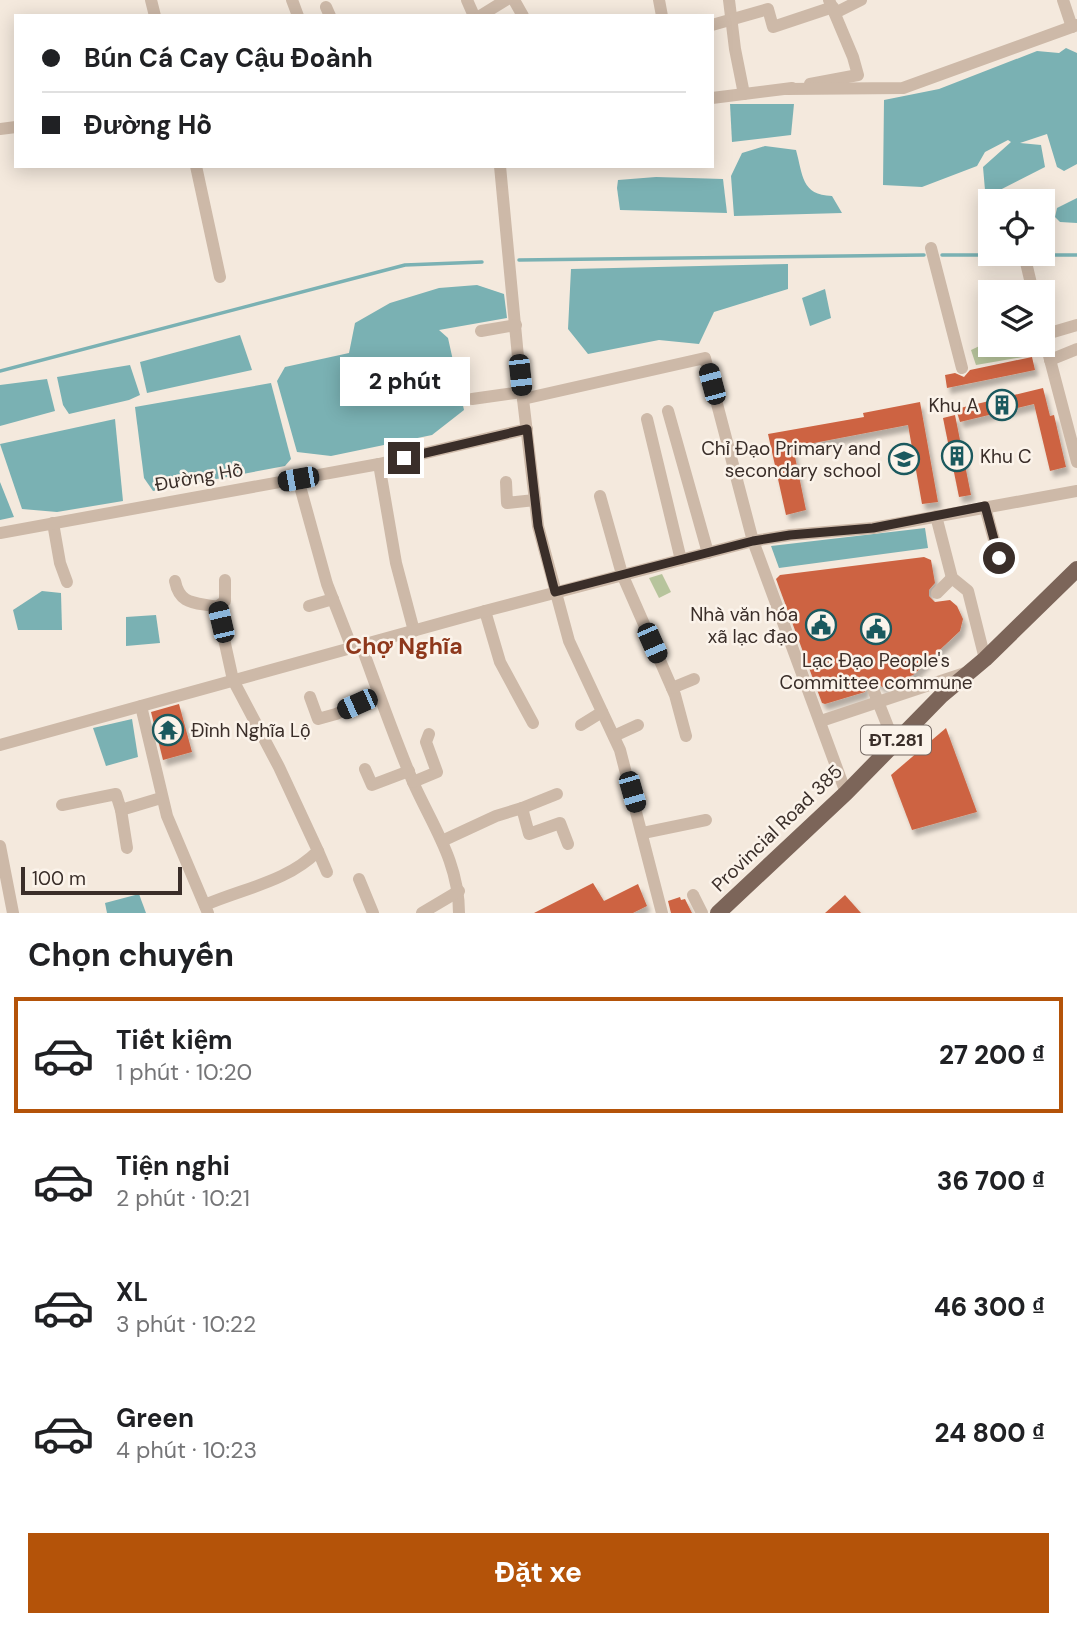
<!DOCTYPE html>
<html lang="vi">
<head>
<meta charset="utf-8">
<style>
	:root { --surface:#fff; --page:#f6f6f6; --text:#202124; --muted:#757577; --line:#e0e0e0; --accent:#b45309 }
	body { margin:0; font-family:"DM Sans",sans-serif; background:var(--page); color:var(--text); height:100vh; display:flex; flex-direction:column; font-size:26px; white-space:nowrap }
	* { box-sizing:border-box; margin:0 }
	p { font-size:23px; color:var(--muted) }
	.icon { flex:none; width:38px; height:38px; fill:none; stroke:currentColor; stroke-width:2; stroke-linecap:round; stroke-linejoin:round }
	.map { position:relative; height:913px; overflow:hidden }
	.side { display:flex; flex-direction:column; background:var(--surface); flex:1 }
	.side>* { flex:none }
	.guide { position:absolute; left:14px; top:14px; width:700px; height:154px; border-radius:0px; box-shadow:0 4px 18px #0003; display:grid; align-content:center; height:154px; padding:0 28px; background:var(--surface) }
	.controls { position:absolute; left:978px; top:189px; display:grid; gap:14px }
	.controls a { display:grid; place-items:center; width:77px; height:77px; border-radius:0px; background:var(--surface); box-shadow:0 4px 18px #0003; font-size:35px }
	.scale { position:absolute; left:21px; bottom:18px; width:161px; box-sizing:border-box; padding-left:7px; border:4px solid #3a2e29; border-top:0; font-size:19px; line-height:24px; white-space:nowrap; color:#3a2e29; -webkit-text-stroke:5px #fbf3ea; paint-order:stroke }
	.end { position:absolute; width:32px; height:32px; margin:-16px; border:9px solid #3a2e29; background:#fff; box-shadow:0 0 0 4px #fff }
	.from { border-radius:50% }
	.bubble { position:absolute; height:49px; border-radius:0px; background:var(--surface); box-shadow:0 4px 18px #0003; font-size:23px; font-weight:800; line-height:49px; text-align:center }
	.car { position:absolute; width:21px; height:42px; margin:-21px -10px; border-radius:9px; box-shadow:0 0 5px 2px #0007; background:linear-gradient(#222 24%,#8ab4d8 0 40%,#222 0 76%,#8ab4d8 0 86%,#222 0) }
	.guide b { display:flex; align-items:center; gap:24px; height:66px; font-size:26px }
	.guide b+b { border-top:2px solid var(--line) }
	.guide i { width:18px; height:18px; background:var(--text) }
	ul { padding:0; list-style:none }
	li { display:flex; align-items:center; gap:21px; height:116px; margin:0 14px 10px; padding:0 14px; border:4px solid transparent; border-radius:0px }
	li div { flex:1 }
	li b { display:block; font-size:26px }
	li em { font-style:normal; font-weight:800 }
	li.active { border-color:var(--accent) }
	li>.icon { width:63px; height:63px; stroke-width:1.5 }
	h2 { padding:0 28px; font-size:32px; line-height:84px }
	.action { display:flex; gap:14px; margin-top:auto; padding:14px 28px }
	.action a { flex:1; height:80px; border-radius:0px; background:var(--accent); color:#fff; font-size:28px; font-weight:800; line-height:80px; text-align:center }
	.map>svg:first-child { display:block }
</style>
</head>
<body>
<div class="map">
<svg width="1077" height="913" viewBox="0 0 1077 913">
	<defs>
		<filter id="shadow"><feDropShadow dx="3.5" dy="6" stdDeviation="2" flood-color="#0004"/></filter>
	</defs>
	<rect width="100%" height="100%" fill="#f4e9dd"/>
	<g fill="#b7c49c">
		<polygon points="990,341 990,345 1021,345 1023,357 976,365 971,350"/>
		<polygon points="662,574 671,592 659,598 649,578"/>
	</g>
	<g fill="#7ab1b3">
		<polygon points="1066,48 1077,53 1077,164 1064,171 1057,167 1047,134 1020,143 1041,145 1045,167 992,194 985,190 983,167 1011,142 1008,140 985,152 977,166 922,187 883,185 884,100 939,89 1037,51 1059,53"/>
		<polygon points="730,104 794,104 791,135 732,142"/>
		<path d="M765 146 796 150C803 175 801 195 832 196L842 213 734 216 731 176 742 153Z"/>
		<polygon points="656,177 723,179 727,213 620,210 617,188 618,180"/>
		<polygon points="1077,198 1077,223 1060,222 1055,217 1057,208"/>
		<polygon points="788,264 788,289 714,312 699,344 659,340 588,354 568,329 571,269"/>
		<polygon points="477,285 504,294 507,318 439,330 448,338 464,410 432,435 331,456 297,452 277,381 285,367 349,353 355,323 390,303 439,288"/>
		<polygon points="825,289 831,318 810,326 802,298"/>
		<polygon points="240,335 252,370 147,393 140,362"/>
		<polygon points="130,365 140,395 129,400 69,414 63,405 57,377"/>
		<polygon points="47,379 55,411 0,426 0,385"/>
		<polygon points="271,383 291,459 285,466 153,491 144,478 135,407"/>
		<polygon points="115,419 123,501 57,512 22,509 0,444"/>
		<polygon points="0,482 14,517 0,520"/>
		<polygon points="925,528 928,548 779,568 771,546"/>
		<polygon points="42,591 61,593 62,630 18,630 13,610"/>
		<polygon points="156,615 160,643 126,646 126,617"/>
		<polygon points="132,719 138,757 106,766 93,728"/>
		<polygon points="139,894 146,913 107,913 105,903"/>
	</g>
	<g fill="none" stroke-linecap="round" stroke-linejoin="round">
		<g stroke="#7ab1b3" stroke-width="3.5">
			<polyline points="942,255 1015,255"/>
			<polyline points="1033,255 1077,255"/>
			<polyline points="519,260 924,255"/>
			<polyline points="0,371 405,265 482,262"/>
		</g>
	</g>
	<g fill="#cd6442" filter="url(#shadow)">
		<polygon points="1032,357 1035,370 947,388 945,375 955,373 964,377 970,370"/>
		<polygon points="1043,388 1050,416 1054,415 1066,467 1050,471 1034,404 960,422 956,409"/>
		<polygon points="920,402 938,502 922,504 908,425 793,447 806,510 786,515 768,434 864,417 863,413"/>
		<polygon points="955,415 971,495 959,497 943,418"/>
		<polygon points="924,557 931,560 935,583 929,590 929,596 935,602 950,600 957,606 963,619 960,631 913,675 882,687 878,682 870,681 866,684 865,692 825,704 822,703 776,579 780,575"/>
		<polygon points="179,704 192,752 163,760 151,712"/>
		<polygon points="946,728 977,812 912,830 891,775"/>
		<polygon points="593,883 604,901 638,884 647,906 633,913 534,913"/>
		<polygon points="845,895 861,913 825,913"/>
		<polygon points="680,897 681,900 685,899 692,913 671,913 668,901"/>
	</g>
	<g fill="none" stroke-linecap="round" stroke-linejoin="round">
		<g stroke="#cdb9a8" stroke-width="12">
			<polyline points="151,0 155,16"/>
			<polyline points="292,0 298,16"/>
			<polyline points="467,0 474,16"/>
			<polyline points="514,0 523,16"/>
			<polyline points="659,0 662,16"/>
			<polyline points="729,0 735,49 744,94"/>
			<polyline points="1063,0 1072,27"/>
			<polyline points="326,7 330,16"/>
			<polyline points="835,13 861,0"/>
			<polyline points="480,16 506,0"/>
			<polyline points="712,25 768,9 773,27 833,7"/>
			<polyline points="810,84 858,75 853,57 829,0"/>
			<polyline points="786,89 903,88 1077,25"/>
			<polyline points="712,98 792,88"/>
			<polyline points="0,129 16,127"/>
			<polyline points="196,166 220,277"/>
			<polyline points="500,166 518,357 538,526 569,641 620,750 662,913"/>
			<polyline points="931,248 962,368"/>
			<polyline points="1024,254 1033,292"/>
			<polyline points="481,331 516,325"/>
			<polyline points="1043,333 1077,462"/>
			<polyline points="1043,335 1077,325"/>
			<polyline points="1050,360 1077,349"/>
			<polyline points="472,399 522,392"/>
			<polyline points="523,399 705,358 753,541 846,793"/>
			<polyline points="668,411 708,553"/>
			<polyline points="647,419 681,560"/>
			<polyline points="379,464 396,563 414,631"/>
			<polyline points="298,479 327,584 352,648"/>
			<polyline points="506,482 507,503 535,500"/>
			<polyline points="600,496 622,574 675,695 686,736"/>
			<polyline points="985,507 999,558"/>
			<polyline points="936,516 952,578 968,591 985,659"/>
			<polyline points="53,523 60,563 67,582"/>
			<polyline points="0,533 379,464 527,429"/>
			<path d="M175 581C180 606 196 602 217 607"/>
			<polyline points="937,593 952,578"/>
			<polyline points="309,606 333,599"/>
			<polyline points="485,611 500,662 533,723"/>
			<path d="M361 645C378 691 394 737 413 782 433 827 459 862 459 913"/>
			<polyline points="672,688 694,679"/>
			<polyline points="873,689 894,742"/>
			<polyline points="310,697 318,719 336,714 379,695"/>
			<polyline points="141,706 167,816 208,913"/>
			<polyline points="821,721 965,673"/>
			<polyline points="581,725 602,712"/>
			<polyline points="614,736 638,725"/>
			<polyline points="0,745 485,611 753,541 790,535 873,528 1077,491"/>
			<polyline points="365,769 372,785 409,771"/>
			<polyline points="413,782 437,772 426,742 429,734"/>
			<polyline points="62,805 116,794 121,810 161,798"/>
			<polyline points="522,808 557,794"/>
			<polyline points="121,810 127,848"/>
			<polyline points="643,833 706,820"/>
			<polyline points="442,841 496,816 522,808 529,834 560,823 568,844"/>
			<polyline points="0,846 13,913"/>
			<polyline points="318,851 327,872"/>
			<polyline points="359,879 373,913"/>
			<polyline points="693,895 702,913"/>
			<path d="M205 905C244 888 287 882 318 851L279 767 233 680 217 607 225 601V580"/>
			<polyline points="422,913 459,891"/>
		</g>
		<polyline stroke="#7c6559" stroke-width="16" points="718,913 846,793 941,696 985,659 1077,569"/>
	</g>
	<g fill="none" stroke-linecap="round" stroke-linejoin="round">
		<polyline stroke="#3a2e29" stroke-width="9" points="404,458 527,429 538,526 555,592 753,541 790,535 873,528 985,506 999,558"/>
	</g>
	<defs>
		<g id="building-ring" transform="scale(1.575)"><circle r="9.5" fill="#fbf3ea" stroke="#1b595e" stroke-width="1.5"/><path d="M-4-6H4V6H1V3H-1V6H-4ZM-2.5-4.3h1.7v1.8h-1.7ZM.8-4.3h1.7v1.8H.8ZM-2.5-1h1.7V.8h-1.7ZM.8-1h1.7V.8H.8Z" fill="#1b595e"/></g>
		<g id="school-ring" transform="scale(1.575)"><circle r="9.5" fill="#fbf3ea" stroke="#1b595e" stroke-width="1.5"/><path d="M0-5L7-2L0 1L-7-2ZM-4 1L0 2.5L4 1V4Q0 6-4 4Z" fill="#1b595e"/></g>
		<g id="civic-ring" transform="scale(1.575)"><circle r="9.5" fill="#fbf3ea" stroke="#1b595e" stroke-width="1.5"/><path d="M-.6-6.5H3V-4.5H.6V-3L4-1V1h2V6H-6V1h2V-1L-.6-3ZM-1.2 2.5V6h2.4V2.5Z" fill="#1b595e"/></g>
		<g id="temple-ring" transform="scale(1.575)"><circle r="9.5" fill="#fbf3ea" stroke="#1b595e" stroke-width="1.5"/><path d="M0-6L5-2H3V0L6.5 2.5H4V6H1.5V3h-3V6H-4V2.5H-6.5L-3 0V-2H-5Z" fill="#1b595e"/></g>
	</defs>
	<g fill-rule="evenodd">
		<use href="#building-ring" x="1002" y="405"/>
		<use href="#building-ring" x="957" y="456"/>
		<use href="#school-ring" x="904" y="459"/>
		<use href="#civic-ring" x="821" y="625"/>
		<use href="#civic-ring" x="876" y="629"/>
		<use href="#temple-ring" x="168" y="730"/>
	</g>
	<g text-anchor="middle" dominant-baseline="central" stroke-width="5" stroke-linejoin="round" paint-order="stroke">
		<rect fill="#fbf3ea" stroke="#746963" stroke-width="2" x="861" y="725.5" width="70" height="29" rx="5"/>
		<g font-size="18" font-weight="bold" fill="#3a2e29">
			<text x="896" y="740">ĐT.281</text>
		</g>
		<g font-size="19" fill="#3a2e29" stroke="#fbf3ea" text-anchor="end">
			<text x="979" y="405">Khu A</text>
			<text x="881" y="448">Chỉ Đạo Primary and<tspan x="881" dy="22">secondary school</tspan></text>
			<text x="980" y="456" text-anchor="start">Khu C</text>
			<text x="798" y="614">Nhà văn hóa<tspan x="798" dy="22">xã lạc đạo</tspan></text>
			<text x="876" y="660" text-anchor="middle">Lạc Đạo People's<tspan x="876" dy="22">Committee commune</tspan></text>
			<text x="191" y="730" text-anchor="start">Đình Nghĩa Lộ</text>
		</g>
		<g font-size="19" fill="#3a2e29" stroke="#fbf3ea">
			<text transform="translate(199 477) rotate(-10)">Đường Hồ</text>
			<text transform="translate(777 828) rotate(-44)">Provincial Road 385</text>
		</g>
		<g font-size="23" font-weight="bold" fill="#8e381c" stroke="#fbf3ea">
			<text x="404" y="646">Chợ Nghĩa</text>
		</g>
	</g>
</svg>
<div class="controls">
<a><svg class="icon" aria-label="locate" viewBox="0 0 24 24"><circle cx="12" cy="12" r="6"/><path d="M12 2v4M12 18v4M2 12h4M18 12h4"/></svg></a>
<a><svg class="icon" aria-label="layers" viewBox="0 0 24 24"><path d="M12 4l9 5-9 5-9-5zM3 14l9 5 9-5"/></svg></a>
</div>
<div class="scale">100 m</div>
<i class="end from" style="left:999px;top:558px"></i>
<i class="end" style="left:404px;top:458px"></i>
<div class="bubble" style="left:340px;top:357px;width:130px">2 phút</div>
<i class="car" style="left:520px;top:375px;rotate:174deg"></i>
<i class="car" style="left:712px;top:384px;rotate:345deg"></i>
<i class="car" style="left:298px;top:479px;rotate:260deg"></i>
<i class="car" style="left:221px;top:622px;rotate:347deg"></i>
<i class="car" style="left:652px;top:643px;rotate:156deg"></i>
<i class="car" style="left:357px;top:704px;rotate:246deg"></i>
<i class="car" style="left:632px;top:792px;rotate:164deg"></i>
<div class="guide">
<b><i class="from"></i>Bún Cá Cay Cậu Đoành</b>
<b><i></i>Đường Hồ</b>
</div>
</div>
<section class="side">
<h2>Chọn chuyến</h2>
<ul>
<li class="active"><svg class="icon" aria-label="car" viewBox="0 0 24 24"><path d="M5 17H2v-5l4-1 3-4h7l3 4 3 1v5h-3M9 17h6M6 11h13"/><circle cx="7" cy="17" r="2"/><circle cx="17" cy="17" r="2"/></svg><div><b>Tiết kiệm</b><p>1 phút · 10:20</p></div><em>27 200 ₫</em></li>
<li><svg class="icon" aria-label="car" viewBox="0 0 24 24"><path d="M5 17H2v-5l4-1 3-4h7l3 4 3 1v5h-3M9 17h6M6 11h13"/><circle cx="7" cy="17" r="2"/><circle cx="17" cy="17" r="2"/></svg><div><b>Tiện nghi</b><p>2 phút · 10:21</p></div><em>36 700 ₫</em></li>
<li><svg class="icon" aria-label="car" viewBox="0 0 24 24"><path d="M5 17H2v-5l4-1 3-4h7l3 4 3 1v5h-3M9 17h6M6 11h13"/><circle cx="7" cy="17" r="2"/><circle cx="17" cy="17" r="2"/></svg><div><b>XL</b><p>3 phút · 10:22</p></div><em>46 300 ₫</em></li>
<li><svg class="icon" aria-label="car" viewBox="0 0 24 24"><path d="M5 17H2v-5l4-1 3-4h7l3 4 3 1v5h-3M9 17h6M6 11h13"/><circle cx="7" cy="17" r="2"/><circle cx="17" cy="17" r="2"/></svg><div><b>Green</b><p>4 phút · 10:23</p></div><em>24 800 ₫</em></li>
</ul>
<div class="action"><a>Đặt xe</a></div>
</section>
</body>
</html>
